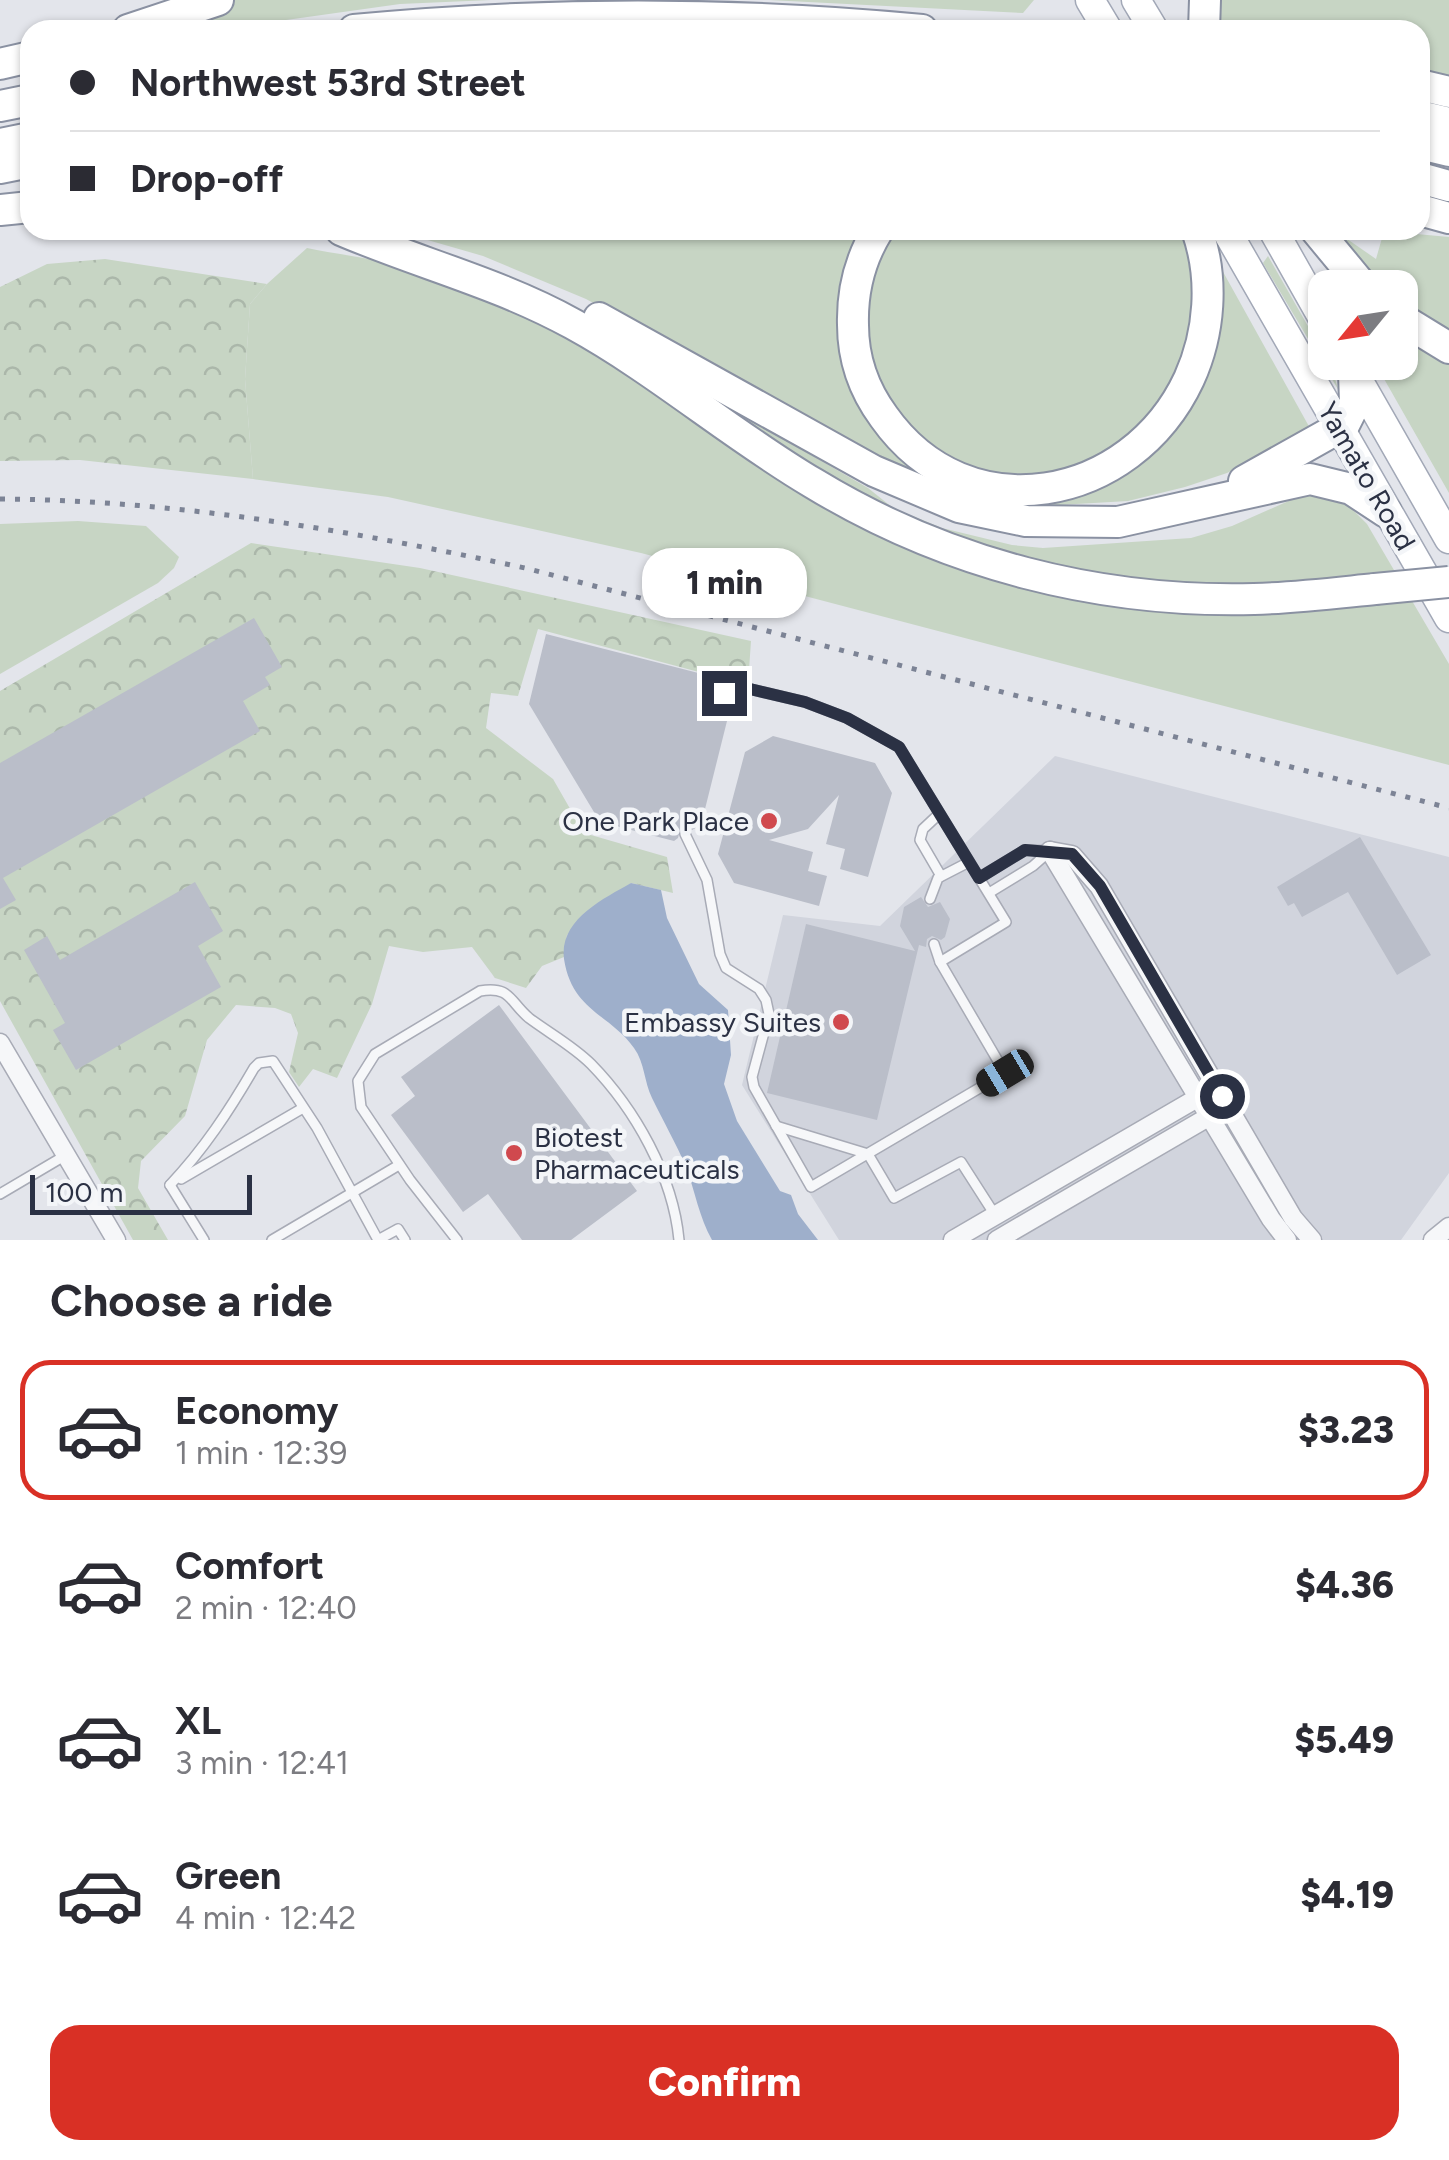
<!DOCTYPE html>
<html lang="en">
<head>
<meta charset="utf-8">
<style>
	:root { --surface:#fff; --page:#f7f7f7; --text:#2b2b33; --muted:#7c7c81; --line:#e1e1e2; --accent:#d93025 }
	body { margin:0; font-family:Figtree,sans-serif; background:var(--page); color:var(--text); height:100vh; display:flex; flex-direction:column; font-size:38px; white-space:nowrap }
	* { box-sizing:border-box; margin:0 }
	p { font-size:32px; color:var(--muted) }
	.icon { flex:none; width:55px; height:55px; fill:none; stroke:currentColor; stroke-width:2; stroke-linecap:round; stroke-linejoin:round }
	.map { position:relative; height:1240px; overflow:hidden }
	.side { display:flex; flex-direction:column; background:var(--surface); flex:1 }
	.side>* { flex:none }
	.top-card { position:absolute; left:20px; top:20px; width:1410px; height:220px; border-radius:30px; box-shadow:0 2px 8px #0004; display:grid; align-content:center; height:220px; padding:0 50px; background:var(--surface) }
	.needle { width:65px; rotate:240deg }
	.tools { position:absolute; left:1308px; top:270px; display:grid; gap:20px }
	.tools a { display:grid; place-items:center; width:110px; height:110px; border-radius:20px; background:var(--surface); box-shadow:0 2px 8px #0004; font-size:50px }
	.scale { position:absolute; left:30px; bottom:25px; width:222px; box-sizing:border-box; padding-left:10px; border:5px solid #2b3144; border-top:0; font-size:28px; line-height:35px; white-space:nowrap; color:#2b3144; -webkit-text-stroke:8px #f3f5f8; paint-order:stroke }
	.end { position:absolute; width:45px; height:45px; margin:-22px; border:12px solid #2b3144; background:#fff; box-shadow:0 0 0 5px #fff }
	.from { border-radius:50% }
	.bubble { position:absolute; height:70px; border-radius:30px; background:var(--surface); box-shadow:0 2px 8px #0004; font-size:32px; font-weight:800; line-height:70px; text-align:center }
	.car { position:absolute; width:30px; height:60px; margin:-30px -15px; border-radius:12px; box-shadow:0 0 8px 2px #0007; background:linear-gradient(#222 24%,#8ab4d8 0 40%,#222 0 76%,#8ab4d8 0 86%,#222 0) }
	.top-card b { display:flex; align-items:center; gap:35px; height:95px; font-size:38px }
	.top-card b+b { border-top:2px solid var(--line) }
	.top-card i { width:25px; height:25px; background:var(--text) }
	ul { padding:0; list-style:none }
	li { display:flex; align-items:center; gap:30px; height:140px; margin:0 20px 15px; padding:0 30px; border:5px solid transparent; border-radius:30px }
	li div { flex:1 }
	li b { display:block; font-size:38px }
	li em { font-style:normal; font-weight:800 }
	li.selected { border-color:var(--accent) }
	li>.icon { width:90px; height:90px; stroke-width:1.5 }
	h2 { padding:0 50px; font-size:45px; line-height:120px }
	.cta { display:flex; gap:20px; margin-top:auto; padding:20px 50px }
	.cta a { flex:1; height:115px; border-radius:30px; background:var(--accent); color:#fff; font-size:40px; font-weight:800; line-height:115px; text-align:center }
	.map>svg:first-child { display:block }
</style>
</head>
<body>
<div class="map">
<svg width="1449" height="1240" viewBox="0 0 1449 1240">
	<defs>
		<pattern id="forest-crowns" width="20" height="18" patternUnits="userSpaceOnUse" patternTransform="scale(2.5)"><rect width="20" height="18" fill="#c7d5c4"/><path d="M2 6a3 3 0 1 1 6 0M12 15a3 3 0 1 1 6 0" fill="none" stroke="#abb7aa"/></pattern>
	</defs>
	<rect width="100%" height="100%" fill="#e3e5eb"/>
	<polygon fill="#d1d4dd" points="1055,756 1449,857 1449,1173 1401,1240 839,1240 742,1085 783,915 880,926"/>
	<g fill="#c7d5c4">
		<polygon points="233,0 491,0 400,4 215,30 151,30"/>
		<polygon points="769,0 1034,0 1023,13"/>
		<polygon points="1219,0 1449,0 1449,76 1420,70 1420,30 1222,30"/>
		<polygon points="393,230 867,230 850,371 978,495 1156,445 1217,261 1311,430 1227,473 1185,487 1128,501 1059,505 1029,510 932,486 586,299 483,256"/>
		<polygon points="894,230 1184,230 1198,263 1186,360 1158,411 1098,463 1006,481 936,457 901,417 881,383 868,340 866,311 876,262"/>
		<polygon points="1384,231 1449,237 1449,336 1400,304 1400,288 1378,287 1337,232 1376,259"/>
		<path d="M307 248C341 255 377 259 411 268 486 288 570 333 635 376 679 406 720 440 765 469 803 493 843 516 884 535 1041 611 1217 619 1387 598L1374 576C1319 582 1264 590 1208 589 1066 585 942 546 819 476 797 464 777 448 756 434 728 416 700 400 674 380L675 376 868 488 893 508 942 528 1012 545 1043 548 1191 538 1232 526 1293 499 1312 495 1347 504 1367 524 1449 664V765L641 553 388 497 253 479 245 379 250 304 267 284Z"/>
		<polygon points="1268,256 1325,356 1325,362 1331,367 1339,391 1263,263"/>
		<polygon points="1400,330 1449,357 1449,493 1375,363 1400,362"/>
		<polygon points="78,521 146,526 179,557 174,568 158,583 0,674 0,524"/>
	</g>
	<g fill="url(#forest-crowns)">
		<polygon points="105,259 267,284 250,304 245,379 253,479 80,460 0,461 0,287 47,264"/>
		<polygon points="251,543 420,568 751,641 749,670 725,679 538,629 518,696 491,693 486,728 553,779 584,833 667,857 673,893 631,883 567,935 564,957 542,966 526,988 495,978 472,947 423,952 389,946 372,1004 337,1078 313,1069 299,1087 289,1072 298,1033 291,1014 275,1008 236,1005 207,1040 185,1116 141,1161 138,1188 168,1240 133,1240 0,1001 0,691"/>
	</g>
	<path fill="#9eafcb" d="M631 883 661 890 667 918 699 984 728 1010 731 1055 724 1084 737 1121 780 1191 791 1195 798 1214 818 1240H712C699 1217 695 1191 686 1167 676 1143 663 1121 652 1098 644 1082 645 1063 634 1048 610 1014 572 1011 564 959 559 920 603 899 631 883Z"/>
	<g fill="#babec9">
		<polygon points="254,618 282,667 265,677 270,685 243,701 260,731 3,878 16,900 0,909 0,763"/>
		<polygon points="546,634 714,677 720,686 717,697 731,705 701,825 692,830 687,826 681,827 678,838 674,841 600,822 529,704"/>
		<polygon points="773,736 875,763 892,793 868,877 840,869 845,849 826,844 839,795 808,829 769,840 813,852 808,871 827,876 819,906 734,883 718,854 745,752"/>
		<polygon points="1360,837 1431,955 1397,975 1348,892 1302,917 1294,903 1288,906 1277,887"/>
		<polygon points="195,882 223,931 198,946 221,987 76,1070 53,1030 65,1023 24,950 47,936 60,960"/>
		<polygon points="921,897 928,907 940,902 950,919 945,937 941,940 932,936 927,939 926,947 919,945 877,1120 767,1093 806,924 915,951 900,926 904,907"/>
		<polygon points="499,1005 637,1191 571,1240 522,1240 488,1194 463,1212 391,1115 415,1096 401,1077"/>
	</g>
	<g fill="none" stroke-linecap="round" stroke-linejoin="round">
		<g stroke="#a8abb6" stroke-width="12">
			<g id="lane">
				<polyline points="939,814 923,829 920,840 941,876"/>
				<polyline points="685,834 707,880 720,954 726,968 759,989 766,1000 769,1014 752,1077 754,1087 811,1187 1005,1073 940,962 1006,922 899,747 847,718 805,702 750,689 724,693"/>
				<polyline points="979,878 1025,850 1050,851"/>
				<polyline points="989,893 1033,866 1050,851"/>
				<polyline points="930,899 938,878 969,862"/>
				<polyline points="934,944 940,962"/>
				<polyline points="776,1126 868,1154 894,1198 961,1162 995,1215"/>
				<polyline points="181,1179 303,1108"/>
				<path d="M170 1185C204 1149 229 1111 254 1068L259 1063 273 1061 317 1128 378 1240"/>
				<polyline points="170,1185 204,1240"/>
				<polyline points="0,1194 66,1155"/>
				<polyline points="272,1240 399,1165"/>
				<polyline points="378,1240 398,1229 405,1240"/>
				<path d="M457 1240 410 1180 361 1107 358 1081 375 1054 480 991C511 986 509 1001 529 1018 549 1033 573 1046 591 1064 635 1109 673 1176 679 1240"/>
			</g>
		</g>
		<g stroke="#a8abb6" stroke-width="21">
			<g id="street">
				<polyline points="1050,851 1072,855 1099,886 1293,1218 1312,1240"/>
				<polyline points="1050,851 1271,1219 1287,1240"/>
				<polyline points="0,1043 116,1240"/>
				<polyline points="953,1240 1199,1097 1207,1096"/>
				<polyline points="997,1240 1210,1116 1214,1109"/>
				<polyline points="1433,1240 1449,1227"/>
			</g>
		</g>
		<g stroke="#a2a8b7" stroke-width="31">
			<g id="primary">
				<polyline points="1090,0 1108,30"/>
				<polyline points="1136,0 1154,30"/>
				<polyline points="1226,230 1449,618"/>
				<polyline points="1273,230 1325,322"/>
				<polyline points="1353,371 1449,539"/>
			</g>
		</g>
		<g stroke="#8a91a2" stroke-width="34">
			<g id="highway">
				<polyline points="128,30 218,0"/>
				<path d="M354 30C542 12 734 12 922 30"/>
				<polyline points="1204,30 1205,0"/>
				<polyline points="0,64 30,57"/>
				<polyline points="1420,85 1449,92"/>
				<polyline points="0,106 30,100"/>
				<polyline points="1420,116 1449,123"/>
				<polyline points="0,144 30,138"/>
				<polyline points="1420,144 1449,151"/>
				<polyline points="0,168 30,162"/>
				<polyline points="1420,178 1449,186"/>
				<polyline points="0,210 30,207"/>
				<polyline points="1420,210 1449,218"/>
				<path d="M341 230C418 263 499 283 573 324 657 370 730 434 813 483 946 564 1099 603 1254 599 1294 598 1335 593 1375 589"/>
				<path d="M878 230C860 259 852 291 853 325 853 358 864 390 884 417 967 534 1131 503 1189 379 1210 333 1214 278 1197 230"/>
				<polyline points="1316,230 1364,288"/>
				<polyline points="599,318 874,471 959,507 1026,521 1118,522 1310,479 1351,489 1386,512"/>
				<polyline points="1400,318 1449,348"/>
				<polyline points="1244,481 1344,425 1355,403 1354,372"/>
			</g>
		</g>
		<use href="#lane" stroke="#f6f7f9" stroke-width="9"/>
		<use href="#street" stroke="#f6f7f9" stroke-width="18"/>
		<use href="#primary" stroke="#fff" stroke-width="28"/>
		<use href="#highway" stroke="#fff" stroke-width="30"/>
		<path stroke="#7c8395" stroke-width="5" stroke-dasharray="5 10" stroke-linecap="butt" d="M0 499C177 500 352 531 525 568L1449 808"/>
		<g stroke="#8a91a2" stroke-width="34" stroke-linecap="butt">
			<polyline id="highway-bridge" points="1375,589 1449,582"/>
		</g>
		<use href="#highway-bridge" stroke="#fff" stroke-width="30"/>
	</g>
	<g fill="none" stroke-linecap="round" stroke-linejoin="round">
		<polyline stroke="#2b3144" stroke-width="12" points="724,693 750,689 805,702 847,718 899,747 979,878 1025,850 1072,854 1100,886 1222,1096"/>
	</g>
	<g fill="#d0494e" stroke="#f3f5f8" stroke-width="4">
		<circle cx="769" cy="821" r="10"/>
		<circle cx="841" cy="1022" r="10"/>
		<circle cx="514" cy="1153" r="10"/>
	</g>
	<g text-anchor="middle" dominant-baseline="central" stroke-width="9" stroke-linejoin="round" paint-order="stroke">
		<g font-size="28" fill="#2b3144" stroke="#f3f5f8">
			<text transform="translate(1367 476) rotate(60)">Yamato Road</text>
		</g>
		<g font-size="28" fill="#2b3144" stroke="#f3f5f8" text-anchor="end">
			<text x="749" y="821">One Park Place</text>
			<text x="821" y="1022">Embassy Suites</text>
			<text x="534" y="1137" text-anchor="start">Biotest<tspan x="534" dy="32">Pharmaceuticals</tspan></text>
		</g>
	</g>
</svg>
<div class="tools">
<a><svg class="needle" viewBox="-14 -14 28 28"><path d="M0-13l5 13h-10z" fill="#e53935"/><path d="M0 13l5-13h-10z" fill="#7c7c81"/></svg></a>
</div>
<div class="scale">100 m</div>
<i class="end from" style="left:1222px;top:1096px"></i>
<i class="end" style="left:724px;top:693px"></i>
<div class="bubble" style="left:642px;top:548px;width:165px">1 min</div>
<i class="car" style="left:1005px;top:1073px;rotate:239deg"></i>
<div class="top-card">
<b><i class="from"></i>Northwest 53rd Street</b>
<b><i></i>Drop-off</b>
</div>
</div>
<section class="side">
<h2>Choose a ride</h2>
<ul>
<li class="selected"><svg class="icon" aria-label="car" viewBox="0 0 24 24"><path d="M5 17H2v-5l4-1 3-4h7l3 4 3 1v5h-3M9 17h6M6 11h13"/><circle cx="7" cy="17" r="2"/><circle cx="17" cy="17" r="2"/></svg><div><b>Economy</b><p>1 min · 12:39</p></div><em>$3.23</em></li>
<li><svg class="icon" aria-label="car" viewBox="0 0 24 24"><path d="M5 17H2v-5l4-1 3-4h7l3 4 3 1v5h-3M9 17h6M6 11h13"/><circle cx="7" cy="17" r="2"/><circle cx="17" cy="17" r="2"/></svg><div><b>Comfort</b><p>2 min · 12:40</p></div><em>$4.36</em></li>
<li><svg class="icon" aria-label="car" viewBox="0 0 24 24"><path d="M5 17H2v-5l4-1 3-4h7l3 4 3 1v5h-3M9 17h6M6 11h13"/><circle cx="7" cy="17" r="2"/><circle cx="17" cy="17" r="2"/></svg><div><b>XL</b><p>3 min · 12:41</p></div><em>$5.49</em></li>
<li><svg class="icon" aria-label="car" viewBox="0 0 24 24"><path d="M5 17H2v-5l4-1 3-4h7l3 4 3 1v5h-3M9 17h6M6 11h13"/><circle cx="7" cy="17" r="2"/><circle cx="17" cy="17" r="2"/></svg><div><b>Green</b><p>4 min · 12:42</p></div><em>$4.19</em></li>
</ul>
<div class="cta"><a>Confirm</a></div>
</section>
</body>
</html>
